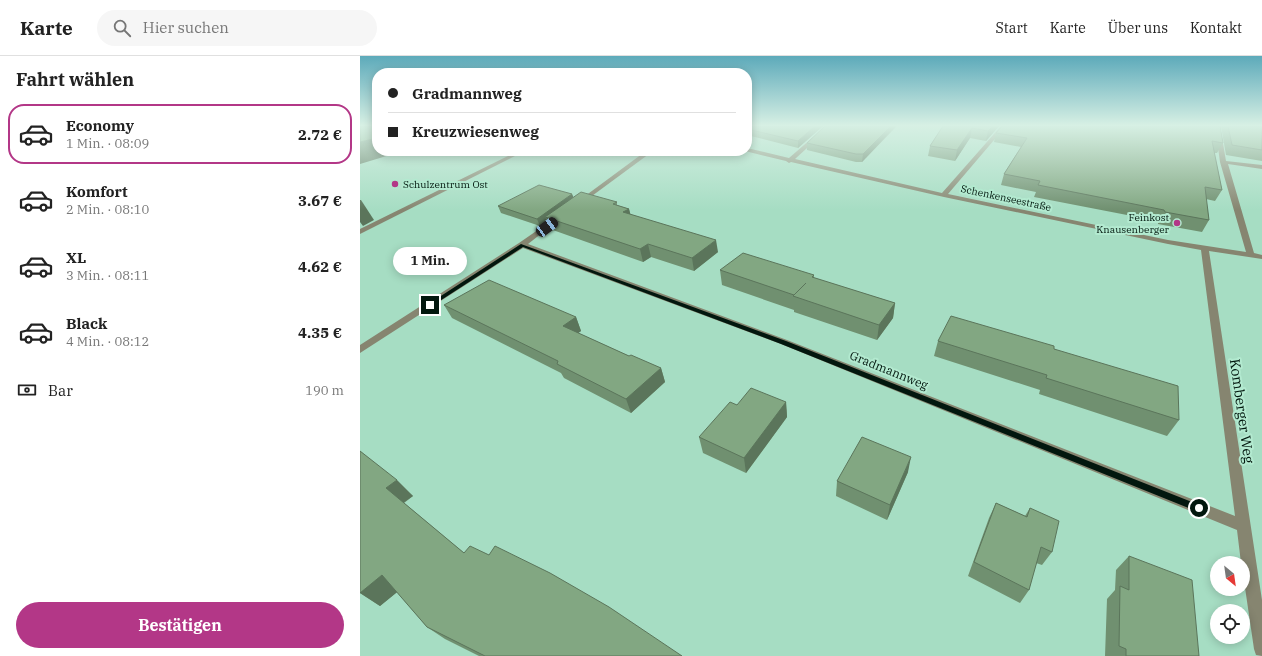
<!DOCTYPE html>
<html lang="de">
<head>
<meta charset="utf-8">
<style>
	:root { --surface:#fff; --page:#f6f6f6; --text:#222; --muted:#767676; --line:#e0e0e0; --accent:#b33787 }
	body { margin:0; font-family:"IBM Plex Serif",serif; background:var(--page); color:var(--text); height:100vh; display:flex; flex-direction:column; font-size:15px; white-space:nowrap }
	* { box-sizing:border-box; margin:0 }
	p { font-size:13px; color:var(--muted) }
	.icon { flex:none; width:22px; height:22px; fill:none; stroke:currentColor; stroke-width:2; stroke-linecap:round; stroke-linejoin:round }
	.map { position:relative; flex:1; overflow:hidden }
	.sheet { display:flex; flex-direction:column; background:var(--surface); width:360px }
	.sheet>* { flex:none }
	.hud { position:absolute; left:12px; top:12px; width:380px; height:88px; border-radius:16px; box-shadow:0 2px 10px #0003; display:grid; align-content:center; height:88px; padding:0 16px; background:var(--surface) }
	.needle { width:26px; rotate:151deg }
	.controls { position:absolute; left:850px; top:500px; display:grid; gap:8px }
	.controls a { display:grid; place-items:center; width:40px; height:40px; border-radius:50%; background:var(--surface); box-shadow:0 2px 10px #0003; font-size:20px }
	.end { position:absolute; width:18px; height:18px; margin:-9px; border:5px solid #02170e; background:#fff; box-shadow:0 0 0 2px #fff }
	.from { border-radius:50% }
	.bubble { position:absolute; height:28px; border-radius:14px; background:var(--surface); box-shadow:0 2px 10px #0003; font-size:13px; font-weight:700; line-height:28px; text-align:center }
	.car { position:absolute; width:12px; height:24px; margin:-12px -6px; border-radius:5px; box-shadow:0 0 3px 1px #0007; background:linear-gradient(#222 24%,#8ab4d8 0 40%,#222 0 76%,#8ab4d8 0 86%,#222 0) }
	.hud b { display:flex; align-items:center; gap:14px; height:38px; font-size:15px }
	.hud b+b { border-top:1px solid var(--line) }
	.hud i { width:10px; height:10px; background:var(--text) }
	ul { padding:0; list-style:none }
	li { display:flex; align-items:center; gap:12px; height:60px; margin:0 8px 6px; padding:0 8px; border:2px solid transparent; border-radius:16px }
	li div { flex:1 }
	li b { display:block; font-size:15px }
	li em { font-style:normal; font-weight:700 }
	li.selected { border-color:var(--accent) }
	li>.icon { width:36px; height:36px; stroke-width:1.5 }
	h2 { padding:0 16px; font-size:18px; line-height:48px }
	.pay { display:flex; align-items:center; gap:10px; height:44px; padding:0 16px; font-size:15px }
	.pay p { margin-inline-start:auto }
	.button { display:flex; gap:8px; margin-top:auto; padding:8px 16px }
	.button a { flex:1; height:46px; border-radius:24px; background:var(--accent); color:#fff; font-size:16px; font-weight:700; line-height:46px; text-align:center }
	header { display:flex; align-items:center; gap:24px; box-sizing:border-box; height:56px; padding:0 20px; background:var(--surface); border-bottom:1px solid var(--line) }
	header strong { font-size:19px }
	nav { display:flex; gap:22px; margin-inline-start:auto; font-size:14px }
	.search { width:280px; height:36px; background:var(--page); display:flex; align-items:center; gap:10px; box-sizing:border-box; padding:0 14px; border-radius:22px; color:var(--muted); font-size:15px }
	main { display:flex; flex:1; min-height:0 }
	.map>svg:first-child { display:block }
</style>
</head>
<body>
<header>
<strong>Karte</strong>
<div class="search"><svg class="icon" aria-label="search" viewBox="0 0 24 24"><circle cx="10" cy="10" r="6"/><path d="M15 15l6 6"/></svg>Hier suchen</div>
<nav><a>Start</a><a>Karte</a><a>Über uns</a><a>Kontakt</a></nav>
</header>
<main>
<section class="sheet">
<h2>Fahrt wählen</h2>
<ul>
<li class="selected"><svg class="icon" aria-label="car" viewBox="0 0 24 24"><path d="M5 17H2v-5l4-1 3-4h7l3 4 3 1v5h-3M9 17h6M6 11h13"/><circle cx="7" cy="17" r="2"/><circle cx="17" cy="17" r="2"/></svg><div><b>Economy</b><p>1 Min. · 08:09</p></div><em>2.72 €</em></li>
<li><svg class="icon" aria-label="car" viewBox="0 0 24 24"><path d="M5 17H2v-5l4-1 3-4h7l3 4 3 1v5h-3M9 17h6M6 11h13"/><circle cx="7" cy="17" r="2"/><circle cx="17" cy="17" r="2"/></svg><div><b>Komfort</b><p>2 Min. · 08:10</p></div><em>3.67 €</em></li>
<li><svg class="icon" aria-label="car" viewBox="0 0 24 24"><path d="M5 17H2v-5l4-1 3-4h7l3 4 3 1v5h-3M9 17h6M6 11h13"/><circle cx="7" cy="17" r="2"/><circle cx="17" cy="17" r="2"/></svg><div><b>XL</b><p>3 Min. · 08:11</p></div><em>4.62 €</em></li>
<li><svg class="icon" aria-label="car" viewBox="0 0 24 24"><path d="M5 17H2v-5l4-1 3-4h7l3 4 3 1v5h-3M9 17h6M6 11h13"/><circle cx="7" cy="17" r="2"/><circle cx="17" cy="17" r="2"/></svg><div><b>Black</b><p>4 Min. · 08:12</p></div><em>4.35 €</em></li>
</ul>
<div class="pay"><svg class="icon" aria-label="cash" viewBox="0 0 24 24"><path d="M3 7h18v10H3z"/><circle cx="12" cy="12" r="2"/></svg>Bar<p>190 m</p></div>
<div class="button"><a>Bestätigen</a></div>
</section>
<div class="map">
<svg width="902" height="600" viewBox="0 0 902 600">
	<rect width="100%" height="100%" fill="#a6ddc3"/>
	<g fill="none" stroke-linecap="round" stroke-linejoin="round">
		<g fill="#868570" fill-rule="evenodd">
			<polygon points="466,70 471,70 435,103 582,137 641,70 646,70 588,138 808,184 886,196 860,106 855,70 860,70 866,105 902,109 902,113 868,108 894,197 902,199 902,203 849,195 902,544 902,600 896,599 894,593 883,518 883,507 881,507 877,474 421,288 163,192 0,297 0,289 159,187 198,160 200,161 200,163 168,188 427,284 875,460 841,194 808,188 584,141 431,106 429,107 426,105 385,95 387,95 387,92 429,102"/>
			<polygon points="286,95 293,95 221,148 217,148 217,146"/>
		</g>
		<polygon fill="#868570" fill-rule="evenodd" points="158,95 165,95 0,178 0,173"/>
	</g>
	<g fill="#709070">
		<polygon points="387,70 463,70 438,92 387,79"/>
		<polygon points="583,70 639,70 626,85 610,82 595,105 568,100 570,90"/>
		<polygon points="860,70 863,87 857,97 854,97 862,134 855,145 846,143 849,164 842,176 798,168 798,165 674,141 676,136 641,129 644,118 661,91 634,86 636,77"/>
		<polygon points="861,70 902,70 902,105 866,99"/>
		<polygon points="536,71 502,106 496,106 447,94 447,87"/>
		<polygon points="212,138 213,141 257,146 257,149 269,153 270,158 358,196 334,215 291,201 283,206 190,173 187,165 180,170 141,157 138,150"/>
		<polygon points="360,214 454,219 454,222 535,247 533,262 517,284 434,256 434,254 362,229"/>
		<polygon points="84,249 216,261 221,275 218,277 269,300 301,312 305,326 271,357 204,322 201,317 92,262"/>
		<polygon points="578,285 694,293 819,364 807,380 679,338 680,334 574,300"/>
		<polygon points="426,346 427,361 386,417 343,397 339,381 377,349"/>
		<polygon points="0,395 53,440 44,447 104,497 322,600 119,600 85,583 67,571 37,536 20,550 0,537"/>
		<polygon points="548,416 527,464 476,440 477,425"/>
		<polygon points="636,447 665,460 670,452 692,496 682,509 676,507 669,534 660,547 608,520 629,462"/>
		<polygon points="769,500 839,600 745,600 747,543 755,534 756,514"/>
	</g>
	<g fill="#5b755b">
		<polygon points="455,70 463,70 438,92 438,85"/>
		<polygon points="531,70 536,70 502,106 503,98"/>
		<polygon points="633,70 639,70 626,85 628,75"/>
		<polygon points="612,72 610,82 595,105 597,94"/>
		<polygon points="17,82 17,95 43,95 0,108 0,86"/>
		<polygon points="212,138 215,145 185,161 187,165 180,170 177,163"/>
		<polygon points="0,144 1,144 14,164 3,170 0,166"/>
		<polygon points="269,153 272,164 263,156"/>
		<polygon points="356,184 358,196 334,215 332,202"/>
		<polygon points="288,188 291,201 283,206 280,193"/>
		<polygon points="535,247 533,262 517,284 519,269"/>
		<polygon points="216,261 221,275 209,284 203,270"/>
		<polygon points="301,312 305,326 271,357 266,343"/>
		<polygon points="426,346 427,361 386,417 384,402"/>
		<polygon points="551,401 548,416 527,464 530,449"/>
		<polygon points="37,424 53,440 43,447 26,432"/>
		<polygon points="22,519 41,533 20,550 0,537"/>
	</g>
	<g fill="#82a782" stroke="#5b755b">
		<polygon points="0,70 17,70 17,82 0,86"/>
		<polygon points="387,70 455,70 438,85 387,73"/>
		<polygon points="465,70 531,70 503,98 496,98 447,87"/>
		<polygon points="583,70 633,70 628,75 612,72 597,94 570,90"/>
		<polygon points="642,70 860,70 863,87 852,85 862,134 845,131 849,164 805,156 804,154 678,129 680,125 644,118 667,82 636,77"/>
		<polygon points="868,70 902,70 902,94 872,89"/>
		<polygon points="179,129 212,138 177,163 138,150"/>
		<polygon points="221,136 257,146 253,148 269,153 263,156 356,184 332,202 288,188 280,193 185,161"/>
		<polygon points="383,197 454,219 452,221 535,247 519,269 433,240 446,227 434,239 360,214"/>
		<polygon points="129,224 216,261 203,270 269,300 271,299 301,312 266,343 197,308 198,305 84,249"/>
		<polygon points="591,260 694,290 694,293 818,330 819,364 686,322 687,319 578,285"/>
		<polygon points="391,332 426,346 384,402 339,381 370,346 377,349"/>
		<polygon points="502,381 551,401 530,449 477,425"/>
		<polygon points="0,395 37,424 26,432 104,497 110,490 129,499 135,490 190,517 249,551 322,600 125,600 67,571 22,519 0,537"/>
		<polygon points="636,447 667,461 670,452 699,465 692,496 681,491 669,534 614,506"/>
		<polygon points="769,500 832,524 839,600 766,600 766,593 759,590 760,530 769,534"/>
	</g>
	<linearGradient id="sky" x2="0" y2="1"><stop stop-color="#5daaba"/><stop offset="0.45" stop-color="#d7f0e4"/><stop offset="1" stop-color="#d7f0e4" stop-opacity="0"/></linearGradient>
	<rect width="902" height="154" fill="url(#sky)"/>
	<polygon fill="#02170e" points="161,188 426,285 842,450 843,452 842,455 836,455 421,288 163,191 72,250 67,249"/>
	<g fill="#b33787" stroke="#b3ead0" stroke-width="1.5">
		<circle cx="35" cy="128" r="4"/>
		<circle cx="817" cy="167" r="4"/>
	</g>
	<g text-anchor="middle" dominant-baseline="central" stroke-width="4" stroke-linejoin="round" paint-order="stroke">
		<g font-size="10" fill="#02170e" stroke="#b3ead0" text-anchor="start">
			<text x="43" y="128">Schulzentrum Ost</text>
			<text x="809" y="161" text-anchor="end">Feinkost<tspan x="809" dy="12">Knausenberger</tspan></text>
		</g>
		<g font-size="10" fill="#02170e" stroke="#b3ead0">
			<text transform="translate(646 142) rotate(12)">Schenkenseestraße</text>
		</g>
		<g font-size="12" fill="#02170e" stroke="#b3ead0">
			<text transform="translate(529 314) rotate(22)">Gradmannweg</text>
		</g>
		<g font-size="14" fill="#02170e" stroke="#b3ead0">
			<text transform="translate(882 355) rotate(82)">Komberger Weg</text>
		</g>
	</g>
</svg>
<div class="controls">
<a><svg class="needle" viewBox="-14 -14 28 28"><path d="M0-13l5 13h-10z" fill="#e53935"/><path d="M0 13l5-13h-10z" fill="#767676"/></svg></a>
<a><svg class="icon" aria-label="locate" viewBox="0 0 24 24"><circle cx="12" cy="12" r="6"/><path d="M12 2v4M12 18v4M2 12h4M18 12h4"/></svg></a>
</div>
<i class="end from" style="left:839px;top:452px"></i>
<i class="end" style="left:70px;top:249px"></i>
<div class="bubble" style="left:33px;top:191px;width:74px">1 Min.</div>
<i class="car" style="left:187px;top:171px;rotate:54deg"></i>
<div class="hud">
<b><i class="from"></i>Gradmannweg</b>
<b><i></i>Kreuzwiesenweg</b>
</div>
</div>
</main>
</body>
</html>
